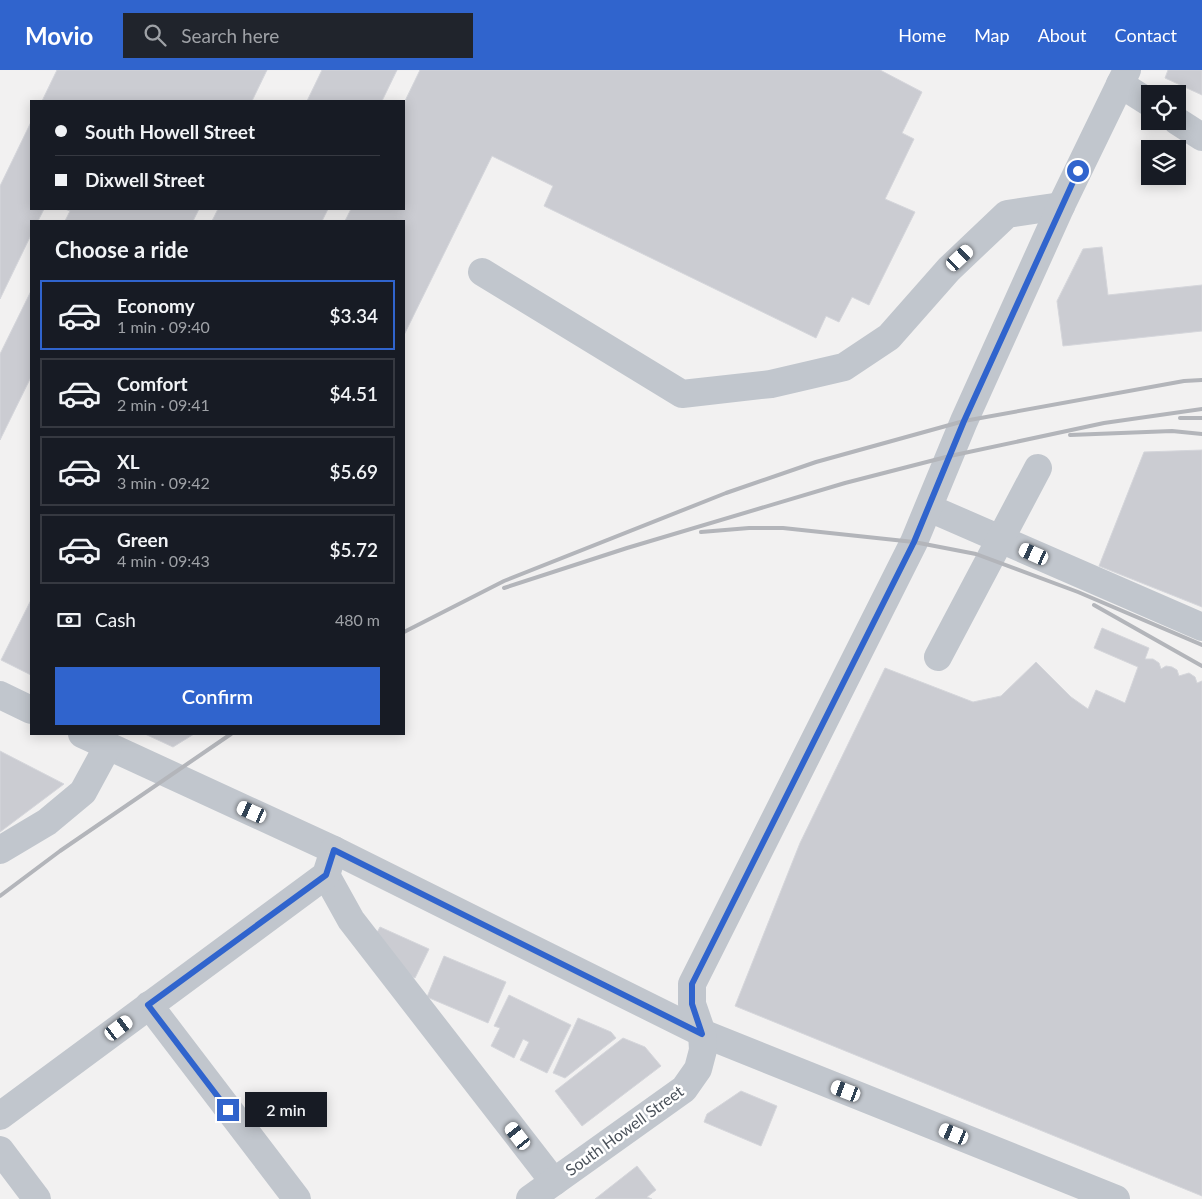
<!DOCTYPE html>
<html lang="en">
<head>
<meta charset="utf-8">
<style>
	:root { --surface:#171b24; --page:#20242c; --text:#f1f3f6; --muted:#9ea1a6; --line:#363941; --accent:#3064cd }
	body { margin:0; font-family:Lato,sans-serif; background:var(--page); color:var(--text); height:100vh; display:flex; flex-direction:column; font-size:19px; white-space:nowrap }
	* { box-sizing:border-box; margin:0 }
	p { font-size:16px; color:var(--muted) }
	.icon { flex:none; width:28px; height:28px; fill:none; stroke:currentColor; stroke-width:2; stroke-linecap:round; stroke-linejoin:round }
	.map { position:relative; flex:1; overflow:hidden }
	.drawer { position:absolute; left:30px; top:150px; width:375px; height:515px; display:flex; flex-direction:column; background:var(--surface); border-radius:0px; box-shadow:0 2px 12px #0003 }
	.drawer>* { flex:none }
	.top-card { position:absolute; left:30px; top:30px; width:375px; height:110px; border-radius:0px; box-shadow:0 2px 12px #0003; display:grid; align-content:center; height:110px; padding:0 25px; background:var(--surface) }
	.fabs { position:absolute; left:1141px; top:15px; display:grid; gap:10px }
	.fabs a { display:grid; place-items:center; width:45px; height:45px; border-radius:0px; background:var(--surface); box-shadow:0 2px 12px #0003; font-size:25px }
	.end { position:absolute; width:22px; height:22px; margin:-11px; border:6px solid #3064cd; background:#fff; box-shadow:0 0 0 2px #fff }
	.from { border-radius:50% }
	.bubble { position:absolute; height:35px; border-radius:0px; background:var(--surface); box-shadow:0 2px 12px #0003; font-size:16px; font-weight:600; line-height:35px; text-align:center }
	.car { position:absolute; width:15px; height:30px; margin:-15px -8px; border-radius:6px; box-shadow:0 0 4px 1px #0007; background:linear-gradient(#fff 24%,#345 0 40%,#fff 0 76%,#345 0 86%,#fff 0) }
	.top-card b { display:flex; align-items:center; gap:18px; height:48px; font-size:19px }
	.top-card b+b { border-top:1px solid var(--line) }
	.top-card i { width:12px; height:12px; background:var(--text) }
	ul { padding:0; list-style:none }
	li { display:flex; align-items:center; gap:15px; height:70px; margin:0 10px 8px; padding:0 15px; border:2px solid var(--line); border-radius:0px }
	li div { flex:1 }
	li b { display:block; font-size:19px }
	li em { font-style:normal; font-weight:600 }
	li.selected { border-color:var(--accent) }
	li>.icon { width:45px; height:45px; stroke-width:1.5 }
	h2 { padding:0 25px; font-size:22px; line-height:60px }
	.pay { display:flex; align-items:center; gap:12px; height:55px; padding:0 25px; font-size:19px }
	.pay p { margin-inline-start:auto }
	.cta { display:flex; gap:10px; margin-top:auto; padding:10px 25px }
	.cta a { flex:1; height:58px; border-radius:0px; background:var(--accent); color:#fff; font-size:20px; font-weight:600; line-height:58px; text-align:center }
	header { display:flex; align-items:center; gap:30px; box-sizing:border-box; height:70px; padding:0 25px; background:var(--accent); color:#fff }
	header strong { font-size:24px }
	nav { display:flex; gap:28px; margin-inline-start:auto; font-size:18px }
	.search { width:350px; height:45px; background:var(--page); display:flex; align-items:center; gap:12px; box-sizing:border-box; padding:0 18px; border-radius:0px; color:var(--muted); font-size:19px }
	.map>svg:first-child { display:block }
</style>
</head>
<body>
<header>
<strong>Movio</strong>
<div class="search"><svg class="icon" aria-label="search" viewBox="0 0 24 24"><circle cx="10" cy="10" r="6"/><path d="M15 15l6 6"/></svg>Search here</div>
<nav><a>Home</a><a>Map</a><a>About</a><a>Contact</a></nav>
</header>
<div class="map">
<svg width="1202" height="1129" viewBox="0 0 1202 1129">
	<rect width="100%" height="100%" fill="#f2f1f1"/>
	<g fill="#cbccd2" stroke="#d5d6db">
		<polygon points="57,0 267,0 252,31 42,31"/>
		<polygon points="322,0 397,0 382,31 307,31"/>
		<polygon points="420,0 880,0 922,22 902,63 914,69 885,129 915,142 869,235 852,227 839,252 826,246 816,268 544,136 553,116 492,86 404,265 404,151 345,151 351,139 404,139 404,33"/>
		<polygon points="1168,0 1202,0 1202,25 1165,8"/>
		<polygon points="31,52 31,139 44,139 38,151 31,151 31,165 0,229 0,116"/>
		<polygon points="65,139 199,139 193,151 65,151 70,141"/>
		<polygon points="218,139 328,139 322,151 212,151"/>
		<polygon points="1102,177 1108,225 1202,215 1202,261 1063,276 1057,231 1083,179"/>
		<polygon points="31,221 31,307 0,370 0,284"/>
		<polygon points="1202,380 1202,537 1099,496 1144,382"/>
		<polygon points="31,530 31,605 1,590"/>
		<polygon points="1102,558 1149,578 1145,589 1153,589 1159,593 1161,599 1166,596 1172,597 1177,600 1179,606 1189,603 1195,607 1197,613 1202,611 1202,1126 735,936 800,773 885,598 973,632 1001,626 1036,592 1071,627 1088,639 1096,620 1125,633 1138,597 1094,578"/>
		<polygon points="145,664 194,664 173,677"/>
		<polygon points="0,681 64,714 0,762"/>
		<polygon points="380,857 429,879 415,908 402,902 374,868"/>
		<polygon points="444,886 506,912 488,953 427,927"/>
		<polygon points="509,925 571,955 547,1003 520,990 529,972 523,969 514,988 491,976 500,958 494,956"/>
		<polygon points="578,948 611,962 616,968 565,1008 553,1003"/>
		<polygon points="623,968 645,977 661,996 582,1056 555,1021"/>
		<polygon points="741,1021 777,1036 761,1076 704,1052 707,1044"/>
		<polygon points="637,1096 656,1120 647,1127 652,1129 595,1129"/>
	</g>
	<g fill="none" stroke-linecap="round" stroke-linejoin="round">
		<g stroke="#c1c6cd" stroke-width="28">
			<polyline points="1120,14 1150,33"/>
			<polyline points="1177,51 1202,67"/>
			<polyline points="482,202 682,324 771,314 844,297 889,267 949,199 1007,144 1061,136"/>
			<polyline points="929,438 1202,557"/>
			<polyline points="938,587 1038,398"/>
			<polyline points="0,625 31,640"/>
			<polyline points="82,664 334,780 702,963 1116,1129"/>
			<polyline points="0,780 47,752 83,722 108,676"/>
			<polyline points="326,805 351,850 554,1112"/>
			<polyline points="149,935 297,1129"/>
			<polyline points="0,1046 326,805 334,780"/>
			<polyline points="0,1080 37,1129"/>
			<polyline points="530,1129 684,1019 698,999 703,980 702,963 692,934 692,914 914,472 964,351 1061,136 1127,0"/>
		</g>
		<g stroke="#b3b5ba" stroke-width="4">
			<polyline points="1180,348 1202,348"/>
			<polyline points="1070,365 1172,361 1202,364"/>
			<polyline points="701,462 749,458 783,458 914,472 976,484 1078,522 1202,575"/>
			<polyline points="504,518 627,478 845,413 950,386 1104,353 1202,339"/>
			<polyline points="1094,535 1202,596"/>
			<polyline points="404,562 504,511 726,423 816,392 964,351 1184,311 1202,310"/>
			<polyline points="0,826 60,781 231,664"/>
		</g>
	</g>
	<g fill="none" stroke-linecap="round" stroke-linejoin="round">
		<polyline stroke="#3064cd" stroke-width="6" points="228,1040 148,935 326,805 334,780 702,964 692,934 692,914 914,472 964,351 1078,101"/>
	</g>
	<g text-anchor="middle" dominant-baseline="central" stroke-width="5" stroke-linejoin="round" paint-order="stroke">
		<g font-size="16" fill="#4b525b" stroke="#fff">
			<text transform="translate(624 1060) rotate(-36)">South Howell Street</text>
		</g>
	</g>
</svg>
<div class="fabs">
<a><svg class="icon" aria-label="locate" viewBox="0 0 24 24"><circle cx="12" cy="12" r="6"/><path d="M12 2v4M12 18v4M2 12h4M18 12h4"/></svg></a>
<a><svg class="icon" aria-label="layers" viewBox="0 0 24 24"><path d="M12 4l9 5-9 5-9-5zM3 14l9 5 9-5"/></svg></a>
</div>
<i class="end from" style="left:1078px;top:101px"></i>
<i class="end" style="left:228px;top:1040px"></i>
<div class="bubble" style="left:245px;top:1022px;width:82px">2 min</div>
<i class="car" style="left:960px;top:188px;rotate:47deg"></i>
<i class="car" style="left:1034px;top:484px;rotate:294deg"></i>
<i class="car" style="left:252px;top:742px;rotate:294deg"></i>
<i class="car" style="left:119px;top:958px;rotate:53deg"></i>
<i class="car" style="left:846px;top:1021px;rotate:291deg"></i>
<i class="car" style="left:954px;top:1064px;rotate:292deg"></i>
<i class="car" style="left:518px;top:1066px;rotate:322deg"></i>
<div class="top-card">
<b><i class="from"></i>South Howell Street</b>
<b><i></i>Dixwell Street</b>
</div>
<section class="drawer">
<h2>Choose a ride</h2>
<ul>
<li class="selected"><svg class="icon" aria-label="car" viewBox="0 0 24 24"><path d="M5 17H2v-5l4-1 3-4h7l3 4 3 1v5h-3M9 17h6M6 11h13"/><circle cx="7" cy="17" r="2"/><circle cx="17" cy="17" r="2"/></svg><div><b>Economy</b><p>1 min · 09:40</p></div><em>$3.34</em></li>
<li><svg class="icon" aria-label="car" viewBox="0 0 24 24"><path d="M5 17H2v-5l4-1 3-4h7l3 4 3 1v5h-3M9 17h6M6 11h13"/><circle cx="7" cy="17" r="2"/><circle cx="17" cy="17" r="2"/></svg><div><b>Comfort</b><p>2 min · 09:41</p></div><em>$4.51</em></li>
<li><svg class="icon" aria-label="car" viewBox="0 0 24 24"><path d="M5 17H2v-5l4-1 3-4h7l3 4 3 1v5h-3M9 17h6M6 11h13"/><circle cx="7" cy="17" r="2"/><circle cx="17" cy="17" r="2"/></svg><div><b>XL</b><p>3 min · 09:42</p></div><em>$5.69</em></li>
<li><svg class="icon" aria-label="car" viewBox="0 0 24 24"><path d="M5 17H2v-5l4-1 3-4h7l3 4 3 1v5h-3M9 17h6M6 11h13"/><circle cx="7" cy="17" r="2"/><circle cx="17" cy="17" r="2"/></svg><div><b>Green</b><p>4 min · 09:43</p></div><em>$5.72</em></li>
</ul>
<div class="pay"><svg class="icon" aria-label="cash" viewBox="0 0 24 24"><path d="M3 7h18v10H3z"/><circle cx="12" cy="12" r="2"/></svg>Cash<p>480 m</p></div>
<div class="cta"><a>Confirm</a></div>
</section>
</div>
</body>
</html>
